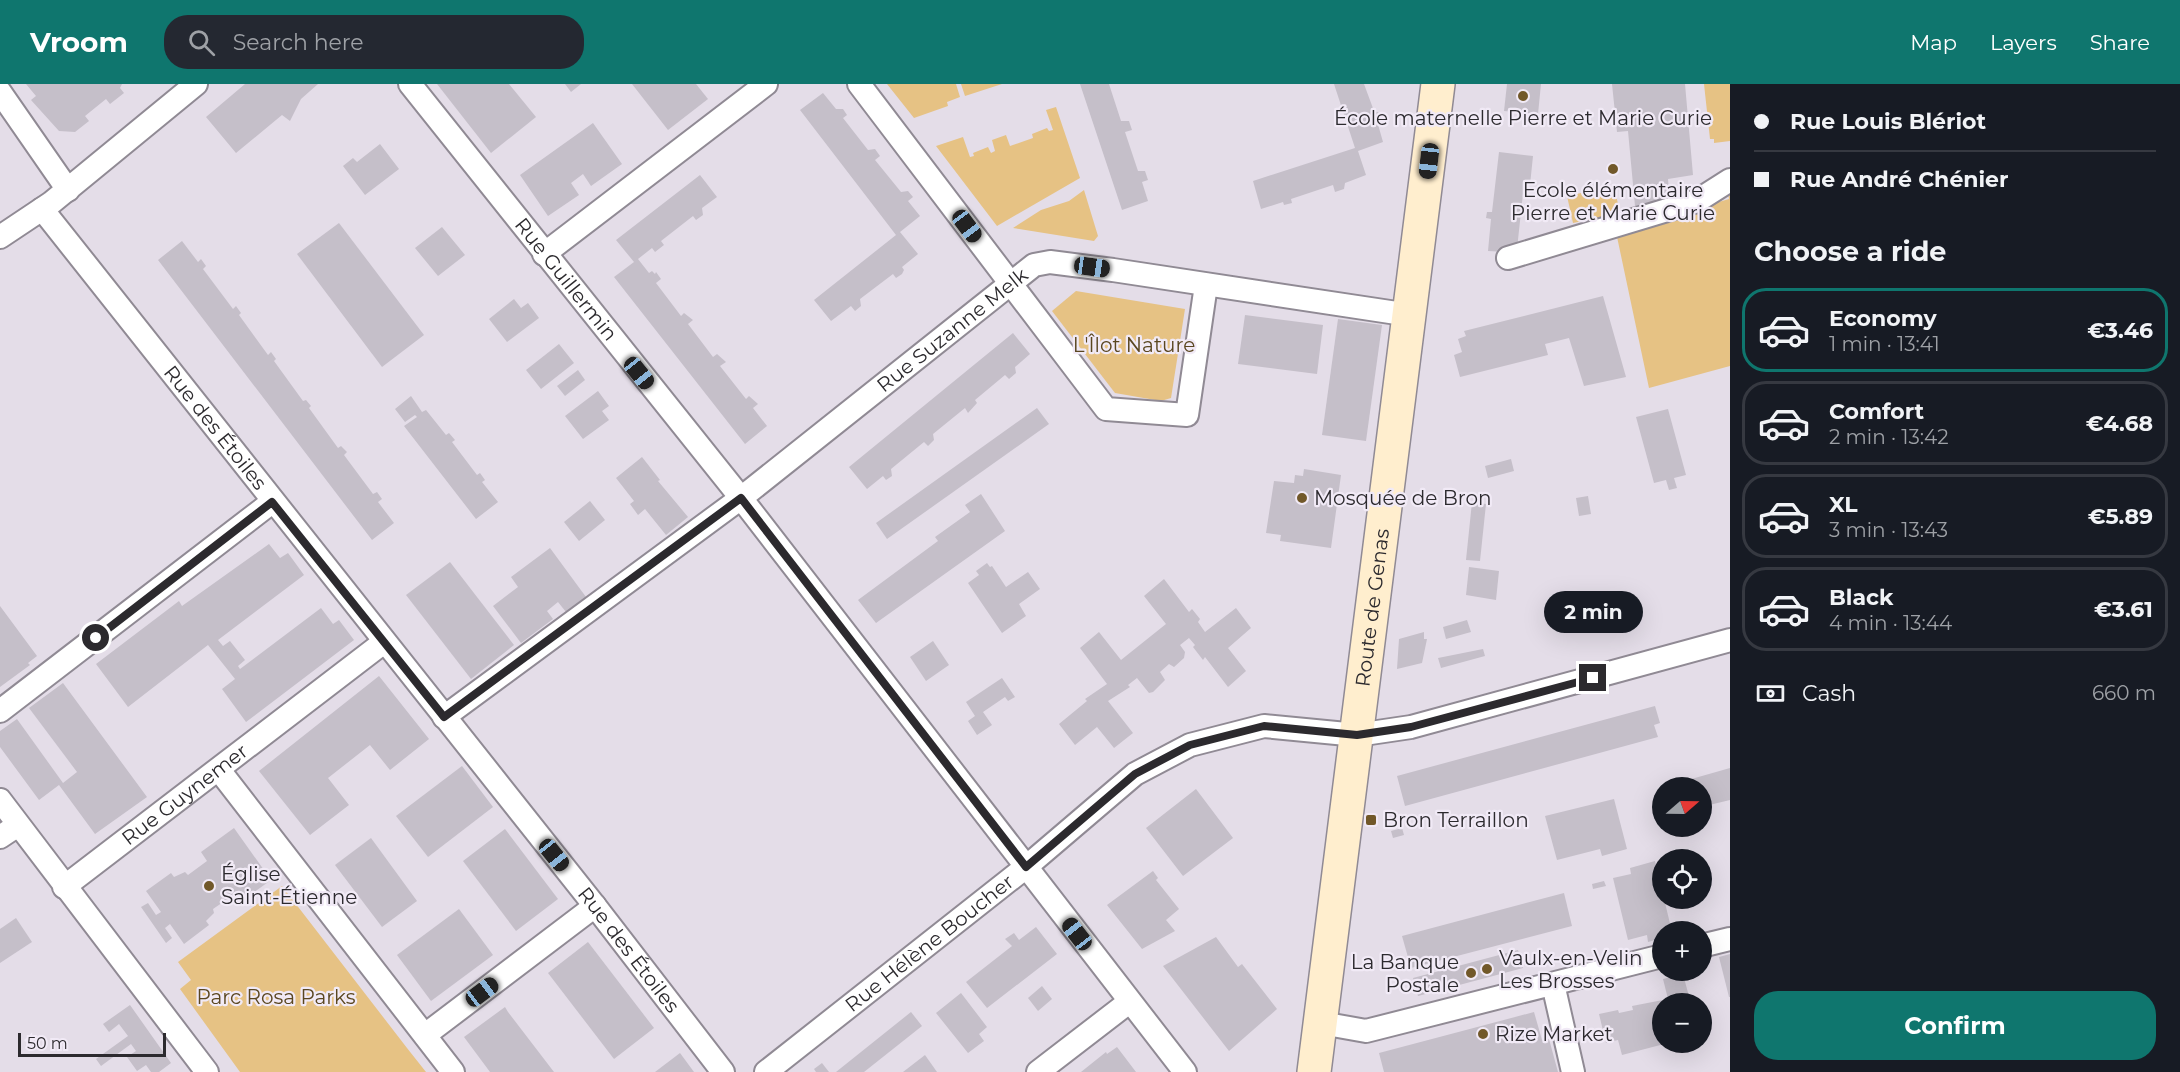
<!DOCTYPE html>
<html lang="en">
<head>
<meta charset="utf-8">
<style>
	:root { --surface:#171b24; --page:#242831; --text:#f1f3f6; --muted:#9ea1a6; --line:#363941; --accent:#0f766e }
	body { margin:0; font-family:Montserrat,sans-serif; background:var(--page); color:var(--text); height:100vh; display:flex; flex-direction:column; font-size:22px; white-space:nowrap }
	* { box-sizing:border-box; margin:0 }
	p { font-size:20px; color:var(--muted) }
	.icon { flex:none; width:33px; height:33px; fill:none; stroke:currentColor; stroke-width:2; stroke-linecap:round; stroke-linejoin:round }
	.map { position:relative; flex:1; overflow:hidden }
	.panel { display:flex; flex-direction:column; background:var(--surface); width:450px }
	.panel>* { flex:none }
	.hud { display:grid; align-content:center; height:132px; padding:0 24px; background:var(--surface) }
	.needle { width:39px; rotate:70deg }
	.tools { position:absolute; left:1652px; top:693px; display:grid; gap:12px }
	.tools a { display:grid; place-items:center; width:60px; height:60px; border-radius:50%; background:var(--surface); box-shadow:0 6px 24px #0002; font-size:30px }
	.scale { position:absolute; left:18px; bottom:15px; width:148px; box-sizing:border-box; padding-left:6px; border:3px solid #2c2a2e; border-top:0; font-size:16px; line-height:21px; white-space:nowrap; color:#2c2a2e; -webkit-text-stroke:4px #f1eaf6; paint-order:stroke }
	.end { position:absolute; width:27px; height:27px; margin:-14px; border:8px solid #2c2a2e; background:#fff; box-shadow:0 0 0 3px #fff }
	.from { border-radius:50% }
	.bubble { position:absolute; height:42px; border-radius:21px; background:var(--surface); box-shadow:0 6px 24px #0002; font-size:20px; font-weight:700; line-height:42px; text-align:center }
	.car { position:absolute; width:18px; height:36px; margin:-18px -9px; border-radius:8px; box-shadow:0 0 4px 2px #0007; background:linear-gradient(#222 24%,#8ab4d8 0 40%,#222 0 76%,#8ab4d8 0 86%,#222 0) }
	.hud b { display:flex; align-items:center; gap:21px; height:57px; font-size:22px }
	.hud b+b { border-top:2px solid var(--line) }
	.hud i { width:15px; height:15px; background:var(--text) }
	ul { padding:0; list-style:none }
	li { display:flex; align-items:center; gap:18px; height:84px; margin:0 12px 9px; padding:0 12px; border:3px solid var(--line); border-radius:24px }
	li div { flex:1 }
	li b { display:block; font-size:22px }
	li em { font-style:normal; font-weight:700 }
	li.on { border-color:var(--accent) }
	li>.icon { width:54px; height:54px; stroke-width:1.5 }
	h2 { padding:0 24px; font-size:27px; line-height:72px }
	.pay { display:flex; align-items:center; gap:15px; height:66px; padding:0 24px; font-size:22px }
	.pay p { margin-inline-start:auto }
	.action { display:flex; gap:12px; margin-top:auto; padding:12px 24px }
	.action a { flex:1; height:69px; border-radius:24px; background:var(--accent); color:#fff; font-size:24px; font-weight:700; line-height:69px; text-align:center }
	header { display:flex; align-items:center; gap:36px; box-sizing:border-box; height:84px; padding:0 30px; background:var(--accent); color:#fff }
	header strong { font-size:28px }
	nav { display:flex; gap:33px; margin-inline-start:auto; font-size:21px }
	.search { width:420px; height:54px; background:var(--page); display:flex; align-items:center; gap:15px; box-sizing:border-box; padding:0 21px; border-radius:24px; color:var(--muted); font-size:22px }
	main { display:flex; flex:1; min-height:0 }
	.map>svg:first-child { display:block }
</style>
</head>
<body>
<header>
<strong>Vroom</strong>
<div class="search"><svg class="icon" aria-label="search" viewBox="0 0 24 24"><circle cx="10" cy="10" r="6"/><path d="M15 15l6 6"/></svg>Search here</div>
<nav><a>Map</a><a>Layers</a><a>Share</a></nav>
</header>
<main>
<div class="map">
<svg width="1730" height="988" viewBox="0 0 1730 988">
	<rect width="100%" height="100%" fill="#e4dde8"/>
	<g fill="#e6c284">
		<polygon points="887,0 956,0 960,13 947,18 948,22 914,34"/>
		<polygon points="961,0 1002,0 965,12"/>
		<polygon points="1704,0 1730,0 1730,57 1714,59 1714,55 1710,55"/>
		<polygon points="1056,23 1080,94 997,142 936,62 963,53 970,73 974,72 973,69 988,63 991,69 995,67 992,56 1006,51 1010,62 1033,54 1032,50 1047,44 1049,47 1053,46 1046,26"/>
		<polygon points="1614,102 1620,129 1573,139 1567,112"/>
		<polygon points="1730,102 1730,282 1649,304 1616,148 1729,115 1727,103"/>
		<polygon points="1084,106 1098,152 1094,157 1013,144 1041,126 1069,117"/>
		<polygon points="1076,207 1185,225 1171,314 1161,317 1115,309 1052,227"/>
		<polygon points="282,802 407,964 426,988 240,988 180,905 191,896 178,878"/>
	</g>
	<g fill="#c5bfc9">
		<polygon points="26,0 122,0 120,4 124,9 110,20 106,15 85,32 89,37 75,48 59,47 31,16 36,12"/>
		<polygon points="245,0 318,0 301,15 290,37 282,31 236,69 206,33"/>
		<polygon points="437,0 509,0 536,33 491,69"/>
		<polygon points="565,0 581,0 571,8"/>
		<polygon points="632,0 696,0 708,15 668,46"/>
		<polygon points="1080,0 1109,0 1121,37 1129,37 1132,46 1125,48 1138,87 1145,87 1148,96 1142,98 1148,117 1122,126"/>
		<polygon points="1334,0 1364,0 1374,27 1380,29 1382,35 1377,37 1383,58 1358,67 1366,91 1345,99 1344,105 1335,108 1333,101 1291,115 1292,119 1284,121 1283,118 1261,125 1253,97 1355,64"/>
		<polygon points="1507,0 1541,0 1538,30 1504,27"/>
		<polygon points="1612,0 1685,0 1693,91 1668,95 1670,118 1635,122 1628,47 1617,48"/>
		<polygon points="823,9 836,25 843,25 847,31 843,34 868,66 875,65 880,72 875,76 901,108 908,107 913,113 908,117 920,132 900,148 918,170 902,183 904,186 902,190 896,194 893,190 860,215 861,222 855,227 851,222 831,237 814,216 896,151 800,26"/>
		<polygon points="593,39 622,80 591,102 583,90 571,99 579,111 548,132 520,91"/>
		<polygon points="380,60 399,85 365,111 343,82 353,74 357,78"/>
		<polygon points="1499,68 1533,72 1530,101 1524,100 1517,165 1506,168 1488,167 1491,135 1486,134 1487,128 1492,128"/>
		<polygon points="700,91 717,113 702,124 703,131 696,136 693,132 661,157 664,161 655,168 652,164 638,175 649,189 652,187 655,190 656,188 661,195 656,199 681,232 684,229 693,236 688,240 713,273 717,270 726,278 720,282 746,315 749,312 758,320 753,324 767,342 745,360 614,193 634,178 616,156"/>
		<polygon points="339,139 424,251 382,283 297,170"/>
		<polygon points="442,143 465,171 438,192 415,164"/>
		<polygon points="182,157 198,178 201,175 206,182 203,185 233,225 236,222 241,229 239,231 268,271 271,268 276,275 274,277 303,317 306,316 311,322 309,324 338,364 341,362 347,368 344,371 373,410 377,408 382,415 378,418 394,439 372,456 158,176"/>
		<polygon points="1603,212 1626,293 1584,302 1569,254 1545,260 1548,271 1460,293 1454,271 1462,268 1458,255 1466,252 1464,247"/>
		<polygon points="514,215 521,224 528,219 539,234 507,258 489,235"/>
		<polygon points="1245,231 1323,241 1317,290 1238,280"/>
		<polygon points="1338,235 1382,241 1366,357 1322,351"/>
		<polygon points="1013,249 1030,270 1015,283 1016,289 1009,295 1005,291 975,316 977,319 968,329 965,324 933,350 934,356 928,362 924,358 891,385 892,392 886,396 883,392 867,405 849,383"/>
		<polygon points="559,260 574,279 541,305 526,286"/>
		<polygon points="578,286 585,296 565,312 557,302"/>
		<polygon points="598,307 609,322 602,327 609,336 583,355 565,332"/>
		<polygon points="411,312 422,328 426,326 446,351 449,349 455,356 452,358 477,391 480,389 485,396 482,398 498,418 476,435 404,342 417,333 415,331 405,338 395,325"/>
		<polygon points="1037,324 1049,340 887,455 876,439"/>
		<polygon points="1668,325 1686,391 1674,394 1677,404 1669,406 1666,396 1654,399 1636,333"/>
		<polygon points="642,373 660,396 658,397 688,433 666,451 645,425 638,431 630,420 634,417 616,394"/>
		<polygon points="1511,375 1514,387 1488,394 1485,382"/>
		<polygon points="1304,385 1341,391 1331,464 1280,457 1281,451 1266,449 1274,397 1294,399 1295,391 1303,392"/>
		<polygon points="981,410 1005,447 876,539 858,516 938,457 935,453 970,428 965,421"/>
		<polygon points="1588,412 1591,430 1579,432 1576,414"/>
		<polygon points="590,417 605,436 579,457 564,438"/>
		<polygon points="1472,418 1486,420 1480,477 1466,476"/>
		<polygon points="269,460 280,474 288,469 304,491 218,556 223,562 230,557 245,576 238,582 240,585 321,524 333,540 339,536 354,556 246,638 222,605 235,595 208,561 128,623 96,580 179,517 182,522"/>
		<polygon points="550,464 586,513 566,528 558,518 547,527 553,535 521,559 493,522 518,503 511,493"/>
		<polygon points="450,478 514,561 471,595 406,511"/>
		<polygon points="987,479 990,483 992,482 1006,503 1028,488 1040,505 1019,520 1026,532 1002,549 968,499 979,491 976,487"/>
		<polygon points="1469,483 1499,487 1496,516 1466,511"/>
		<polygon points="1164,495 1189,528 1192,525 1200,535 1198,538 1205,548 1236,524 1251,544 1228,564 1246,587 1228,603 1205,573 1203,576 1193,563 1195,561 1189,554 1180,561 1185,568 1184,574 1174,583 1169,580 1160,588 1165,596 1153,608 1149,609 1137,594 1128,601 1130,603 1108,617 1133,649 1114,664 1097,643 1075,661 1059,640 1087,617 1085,615 1107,600 1080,564 1099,548 1121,576 1166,540 1144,512"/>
		<polygon points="0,522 37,572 28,579 30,581 0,603"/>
		<polygon points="1467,536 1471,548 1446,555 1443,543"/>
		<polygon points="1424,548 1424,555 1427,555 1422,579 1397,585 1399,555"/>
		<polygon points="933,557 949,581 926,597 910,573"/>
		<polygon points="1483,565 1485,572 1441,584 1438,574"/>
		<polygon points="379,592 429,655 390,686 370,661 328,694 349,721 310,751 259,687"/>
		<polygon points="1002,594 1015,613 1008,617 1005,613 983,628 992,641 977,651 968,637 975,632 966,618"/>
		<polygon points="63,599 147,713 95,750 59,701 39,716 0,663 0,647 17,635 63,699 77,688 29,624"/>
		<polygon points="1655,622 1660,639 1654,641 1658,653 1405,722 1397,692"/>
		<polygon points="462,682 493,723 428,773 396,732"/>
		<polygon points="1730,684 1730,716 1701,723 1701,704 1660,704"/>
		<polygon points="1196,705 1233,754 1183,792 1146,744"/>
		<polygon points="1614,715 1627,765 1602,772 1600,765 1557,776 1545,732"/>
		<polygon points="234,744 271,796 238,820 232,812 213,825 214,829 206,837 209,841 184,860 170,840 165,844 172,854 166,859 141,823 148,819 156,831 161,828 146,807 171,789 174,793 185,788 188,791 207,777 201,768"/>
		<polygon points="1402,744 1404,751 1393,754 1391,747"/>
		<polygon points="505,745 558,815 516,847 463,777"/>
		<polygon points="371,754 417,817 382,843 335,781"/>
		<polygon points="1655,777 1672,848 1662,848 1662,854 1648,858 1647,851 1628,856 1613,794 1631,790 1630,784"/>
		<polygon points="1153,787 1158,794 1156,796 1179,825 1166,836 1175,847 1142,865 1107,821"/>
		<polygon points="1604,797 1606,802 1593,805 1592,800"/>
		<polygon points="1564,809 1572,842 1411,884 1402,852"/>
		<polygon points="459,825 493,871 431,917 397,871"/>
		<polygon points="16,834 32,858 0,879 0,845"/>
		<polygon points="1036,843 1057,870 987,924 966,898 1012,862 1005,855 1014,849 1019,856"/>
		<polygon points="1216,853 1238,883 1242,880 1277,925 1229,967 1163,882"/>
		<polygon points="588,858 654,944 614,975 548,889"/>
		<polygon points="1518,866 1523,884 1418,912 1413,894"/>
		<polygon points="1730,870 1730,913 1729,913 1719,873"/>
		<polygon points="1683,890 1691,920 1662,920 1662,958 1668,959 1622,971 1618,956 1606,959 1599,930 1618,926 1619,929 1633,926 1632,922 1668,915 1663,895"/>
		<polygon points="1042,902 1052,915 1038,927 1028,914"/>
		<polygon points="961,909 987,943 979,950 984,957 968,969 936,929"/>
		<polygon points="130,921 171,979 159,988 151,988 146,981 137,987 127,973 136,967 131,960 101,982 96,975 128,952 119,940 109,948 103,940"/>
		<polygon points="505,923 508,928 554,988 490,988 464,953"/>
		<polygon points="911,928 922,942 864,988 836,988"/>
		<polygon points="1534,928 1542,956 1549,955 1558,988 1384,988 1379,969"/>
		<polygon points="1117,963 1136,988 1081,988 1106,968 1107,970"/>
		<polygon points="680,969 694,988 655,988"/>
		<polygon points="925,971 937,988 903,988"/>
		<polygon points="822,979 829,988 816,988 814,985"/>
	</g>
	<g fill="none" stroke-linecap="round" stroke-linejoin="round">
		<g stroke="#908a94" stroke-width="26">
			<g id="street">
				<path id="s1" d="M410 0 741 414 1185 988"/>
				<polyline points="859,0 1106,325 1187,331 1206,201"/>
				<polyline points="0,8 68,106"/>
				<path id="s2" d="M42 125 595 822 723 988"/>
				<polyline points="0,153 51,119 196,0"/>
				<polyline points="544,170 766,0"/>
				<polyline points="1508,174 1697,117 1730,96"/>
				<polyline points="0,627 272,418"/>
				<path id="s3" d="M444 633 741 414 1034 181 1050 178 1113 186 1410 231"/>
				<polyline points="219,686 453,988"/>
				<polyline points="0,716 207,988"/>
				<polyline points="0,753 18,741"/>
				<path id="s4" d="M64 803 384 558"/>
				<polyline points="1701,862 1730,855"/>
				<polyline points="1553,900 1573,988"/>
				<polyline points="1321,939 1366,947 1662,872"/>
				<polyline points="425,951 595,822"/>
				<path id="s5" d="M766 988 1026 783 1135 690 1190 661 1264 642 1357 651 1411 643 1730 556"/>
				<polyline points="1038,988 1129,918"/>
			</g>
		</g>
		<g stroke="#908a94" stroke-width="36">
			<g id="secondary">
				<path id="s6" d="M1314 988 1438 0"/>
			</g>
		</g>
		<use href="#street" stroke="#fff" stroke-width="22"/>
		<use href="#secondary" stroke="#ffeece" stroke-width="33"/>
	</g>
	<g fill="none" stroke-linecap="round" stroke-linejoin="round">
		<polyline stroke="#2c2a2e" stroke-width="8" points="96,554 272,418 444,633 741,414 1026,783 1135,690 1190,661 1264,642 1357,651 1411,643 1593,594"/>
	</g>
	<g fill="#715829" stroke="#f1eaf6" stroke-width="2">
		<circle cx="1523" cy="12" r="6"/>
		<circle cx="1613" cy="85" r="6"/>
		<circle cx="1302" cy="414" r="6"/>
		<rect x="1365" y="730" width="12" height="12" rx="3"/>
		<circle cx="209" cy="802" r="6"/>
		<circle cx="1487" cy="885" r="6"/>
		<circle cx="1471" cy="889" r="6"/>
		<circle cx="1483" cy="950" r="6"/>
	</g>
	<g text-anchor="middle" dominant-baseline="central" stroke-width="4.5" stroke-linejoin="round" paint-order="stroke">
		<g font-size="20" fill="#2c2a2e" stroke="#f1eaf6" text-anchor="start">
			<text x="1523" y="34" text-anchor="middle">École maternelle Pierre et Marie Curie</text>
			<text x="1613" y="106" text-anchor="middle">Ecole élémentaire<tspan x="1613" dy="23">Pierre et Marie Curie</tspan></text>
			<text x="1314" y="414">Mosquée de Bron</text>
			<text x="1383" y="736">Bron Terraillon</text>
			<text x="221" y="790">Église<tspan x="221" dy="23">Saint-Étienne</tspan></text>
			<text x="1499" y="874">Vaulx-en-Velin<tspan x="1499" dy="23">Les Brosses</tspan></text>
			<text x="1459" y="878" text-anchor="end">La Banque<tspan x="1459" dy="23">Postale</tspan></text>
			<text x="1495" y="950">Rize Market</text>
		</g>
		<g font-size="20" fill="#2c2a2e" stroke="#f1eaf6">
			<text stroke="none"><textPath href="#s1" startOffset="250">Rue Guillermin</textPath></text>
			<text stroke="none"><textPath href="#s3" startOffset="639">Rue Suzanne Melk</textPath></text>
			<text stroke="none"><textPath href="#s2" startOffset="279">Rue des Étoiles</textPath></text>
			<text stroke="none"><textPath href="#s6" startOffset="468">Route de Genas</textPath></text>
			<text stroke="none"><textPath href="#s4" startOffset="152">Rue Guynemer</textPath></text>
			<text stroke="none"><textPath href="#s5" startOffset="208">Rue Hélène Boucher</textPath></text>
			<text stroke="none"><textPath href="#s2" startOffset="945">Rue des Étoiles</textPath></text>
		</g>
		<g font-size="20" fill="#5a4620" stroke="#f1eaf6">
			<text x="1134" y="261">L'Îlot Nature</text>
			<text x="276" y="913">Parc Rosa Parks</text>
		</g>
	</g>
</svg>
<div class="tools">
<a><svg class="needle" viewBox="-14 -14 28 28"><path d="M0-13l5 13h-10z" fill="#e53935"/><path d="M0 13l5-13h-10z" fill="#9ea1a6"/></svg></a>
<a><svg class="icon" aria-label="locate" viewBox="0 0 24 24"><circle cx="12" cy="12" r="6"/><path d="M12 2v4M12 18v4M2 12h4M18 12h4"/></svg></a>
<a>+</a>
<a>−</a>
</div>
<div class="scale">50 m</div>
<i class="end from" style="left:96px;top:554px"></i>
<i class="end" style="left:1593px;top:594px"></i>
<div class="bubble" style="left:1544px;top:507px;width:99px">2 min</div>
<i class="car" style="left:1429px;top:77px;rotate:187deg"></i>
<i class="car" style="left:967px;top:142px;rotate:143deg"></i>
<i class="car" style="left:1092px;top:183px;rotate:98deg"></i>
<i class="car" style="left:639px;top:289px;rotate:141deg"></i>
<i class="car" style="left:554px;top:771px;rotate:141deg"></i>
<i class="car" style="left:1077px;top:850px;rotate:322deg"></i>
<i class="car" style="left:482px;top:908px;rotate:53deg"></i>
</div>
<section class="panel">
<div class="hud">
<b><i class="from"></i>Rue Louis Blériot</b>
<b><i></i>Rue André Chénier</b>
</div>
<h2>Choose a ride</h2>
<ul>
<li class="on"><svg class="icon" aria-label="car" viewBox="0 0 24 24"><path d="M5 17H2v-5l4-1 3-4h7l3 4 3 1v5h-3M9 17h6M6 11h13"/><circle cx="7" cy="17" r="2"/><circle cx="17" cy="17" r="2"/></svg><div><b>Economy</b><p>1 min · 13:41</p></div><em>€3.46</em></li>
<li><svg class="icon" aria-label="car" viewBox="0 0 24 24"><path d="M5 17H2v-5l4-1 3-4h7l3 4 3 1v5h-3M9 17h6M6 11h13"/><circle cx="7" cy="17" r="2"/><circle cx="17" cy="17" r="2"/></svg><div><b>Comfort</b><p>2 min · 13:42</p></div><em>€4.68</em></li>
<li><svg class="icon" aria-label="car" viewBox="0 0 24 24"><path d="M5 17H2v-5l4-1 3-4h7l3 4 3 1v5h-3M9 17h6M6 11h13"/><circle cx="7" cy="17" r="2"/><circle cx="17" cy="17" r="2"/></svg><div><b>XL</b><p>3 min · 13:43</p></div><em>€5.89</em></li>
<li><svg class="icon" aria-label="car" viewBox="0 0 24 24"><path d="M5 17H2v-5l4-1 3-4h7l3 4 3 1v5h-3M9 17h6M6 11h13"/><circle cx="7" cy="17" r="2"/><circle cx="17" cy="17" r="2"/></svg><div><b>Black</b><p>4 min · 13:44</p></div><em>€3.61</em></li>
</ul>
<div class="pay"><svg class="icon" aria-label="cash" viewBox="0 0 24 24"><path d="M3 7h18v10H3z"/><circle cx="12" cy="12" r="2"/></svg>Cash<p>660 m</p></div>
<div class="action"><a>Confirm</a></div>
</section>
</main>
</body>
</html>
